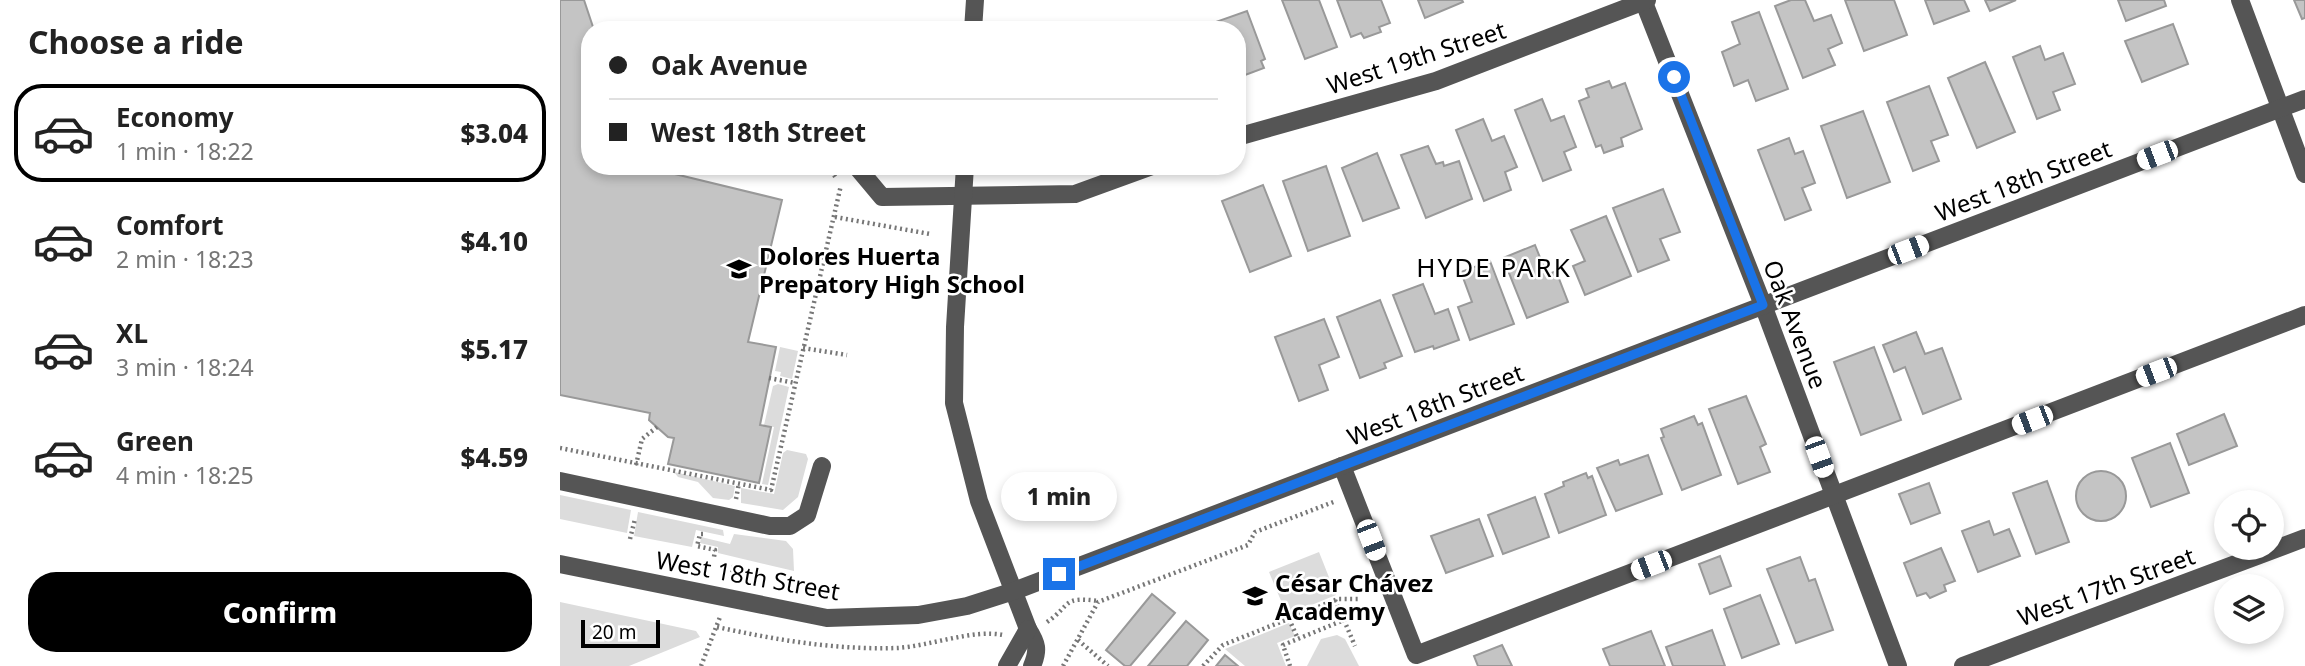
<!DOCTYPE html>
<html lang="en">
<head>
<meta charset="utf-8">
<style>
	:root { --surface:#fff; --page:#f6f6f6; --text:#222; --muted:#767676; --line:#e0e0e0; --accent:#000 }
	body { margin:0; font-family:"Noto Sans",sans-serif; background:var(--page); color:var(--text); height:100vh; display:flex; flex-direction:column; font-size:26px; white-space:nowrap }
	* { box-sizing:border-box; margin:0 }
	p { font-size:23px; color:var(--muted) }
	.icon { flex:none; width:38px; height:38px; fill:none; stroke:currentColor; stroke-width:2; stroke-linecap:round; stroke-linejoin:round }
	.map { position:relative; flex:1; overflow:hidden }
	.sheet { display:flex; flex-direction:column; background:var(--surface); width:560px }
	.sheet>* { flex:none }
	.guide { position:absolute; left:21px; top:21px; width:665px; height:154px; border-radius:28px; box-shadow:0 4px 10px #0003; display:grid; align-content:center; height:154px; padding:0 28px; background:var(--surface) }
	.buttons { position:absolute; left:1654px; top:490px; display:grid; gap:14px }
	.buttons a { display:grid; place-items:center; width:70px; height:70px; border-radius:50%; background:var(--surface); box-shadow:0 4px 10px #0003; font-size:35px }
	.scale { position:absolute; left:21px; bottom:18px; width:79px; box-sizing:border-box; padding-left:7px; border:4px solid #000; border-top:0; font-size:19px; line-height:24px; white-space:nowrap; color:#000; -webkit-text-stroke:5px #fff; paint-order:stroke }
	.end { position:absolute; width:32px; height:32px; margin:-16px; border:9px solid #1a73e8; background:#fff; box-shadow:0 0 0 4px #fff }
	.from { border-radius:50% }
	.bubble { position:absolute; height:49px; border-radius:24px; background:var(--surface); box-shadow:0 4px 10px #0003; font-size:23px; font-weight:800; line-height:49px; text-align:center }
	.car { position:absolute; width:21px; height:42px; margin:-21px -10px; border-radius:9px; box-shadow:0 0 5px 2px #0007; background:linear-gradient(#fff 24%,#345 0 40%,#fff 0 76%,#345 0 86%,#fff 0) }
	.guide b { display:flex; align-items:center; gap:24px; height:66px; font-size:26px }
	.guide b+b { border-top:2px solid var(--line) }
	.guide i { width:18px; height:18px; background:var(--text) }
	ul { padding:0; list-style:none }
	li { display:flex; align-items:center; gap:21px; height:98px; margin:0 14px 10px; padding:0 14px; border:4px solid transparent; border-radius:28px }
	li div { flex:1 }
	li b { display:block; font-size:26px }
	li em { font-style:normal; font-weight:800 }
	li.on { border-color:var(--accent) }
	li>.icon { width:63px; height:63px; stroke-width:1.5 }
	h2 { padding:0 28px; font-size:32px; line-height:84px }
	.primary-button { display:flex; gap:14px; margin-top:auto; padding:14px 28px }
	.primary-button a { flex:1; height:80px; border-radius:28px; background:var(--accent); color:#fff; font-size:28px; font-weight:800; line-height:80px; text-align:center }
	main { display:flex; flex:1; min-height:0 }
	.map>svg:first-child { display:block }
</style>
</head>
<body>
<main>
<section class="sheet">
<h2>Choose a ride</h2>
<ul>
<li class="on"><svg class="icon" aria-label="car" viewBox="0 0 24 24"><path d="M5 17H2v-5l4-1 3-4h7l3 4 3 1v5h-3M9 17h6M6 11h13"/><circle cx="7" cy="17" r="2"/><circle cx="17" cy="17" r="2"/></svg><div><b>Economy</b><p>1 min · 18:22</p></div><em>$3.04</em></li>
<li><svg class="icon" aria-label="car" viewBox="0 0 24 24"><path d="M5 17H2v-5l4-1 3-4h7l3 4 3 1v5h-3M9 17h6M6 11h13"/><circle cx="7" cy="17" r="2"/><circle cx="17" cy="17" r="2"/></svg><div><b>Comfort</b><p>2 min · 18:23</p></div><em>$4.10</em></li>
<li><svg class="icon" aria-label="car" viewBox="0 0 24 24"><path d="M5 17H2v-5l4-1 3-4h7l3 4 3 1v5h-3M9 17h6M6 11h13"/><circle cx="7" cy="17" r="2"/><circle cx="17" cy="17" r="2"/></svg><div><b>XL</b><p>3 min · 18:24</p></div><em>$5.17</em></li>
<li><svg class="icon" aria-label="car" viewBox="0 0 24 24"><path d="M5 17H2v-5l4-1 3-4h7l3 4 3 1v5h-3M9 17h6M6 11h13"/><circle cx="7" cy="17" r="2"/><circle cx="17" cy="17" r="2"/></svg><div><b>Green</b><p>4 min · 18:25</p></div><em>$4.59</em></li>
</ul>
<div class="primary-button"><a>Confirm</a></div>
</section>
<div class="map">
<svg width="1745" height="666" viewBox="0 0 1745 666">
	<rect width="100%" height="100%" fill="#fff"/>
	<g fill="#dcdcdc">
		<polygon points="220,347 238,351 232,379 220,376 221,372 215,371"/>
		<polygon points="218,384 229,387 208,485 202,484 214,427 204,425 213,386"/>
		<polygon points="227,450 246,454 248,459 238,497 223,510 181,503 181,488 214,494 223,453"/>
		<polygon points="114,472 175,486 173,497 169,500 153,498 138,482 118,477"/>
		<polygon points="0,495 71,510 67,533 0,519"/>
		<polygon points="78,512 163,530 164,536 136,530 132,547 74,536"/>
		<polygon points="174,534 226,541 233,549 234,571 158,553 158,547 140,543 141,537 170,544"/>
		<polygon points="759,552 776,595 727,615 709,572"/>
		<polygon points="0,602 136,631 140,637 69,666 0,666"/>
		<polygon points="729,623 735,636 717,643 726,666 685,666 665,649"/>
		<polygon points="777,635 785,639 799,666 747,666 761,639"/>
	</g>
	<g fill="#c4c4c4" stroke="#999" stroke-width="2">
		<polygon points="0,0 24,0 34,30 30,30 30,166 82,166 222,200 188,342 216,347 200,425 211,427 199,483 108,464 114,438 108,437 89,420 90,413 0,395"/>
		<polygon points="722,0 759,0 777,47 745,59"/>
		<polygon points="777,0 821,0 830,23 819,27 821,32 804,38 801,33 791,37"/>
		<polygon points="858,0 902,0 903,2 865,18"/>
		<polygon points="1231,0 1245,0 1254,21 1271,15 1282,43 1268,49 1275,65 1243,78 1215,6"/>
		<polygon points="1285,0 1334,0 1347,35 1304,51"/>
		<polygon points="1365,0 1404,0 1409,11 1374,24"/>
		<polygon points="1425,0 1456,0 1430,11"/>
		<polygon points="1558,0 1604,0 1606,6 1566,21"/>
		<polygon points="1734,0 1745,0 1745,18 1742,19"/>
		<polygon points="687,11 705,59 701,61 704,68 677,78 677,30 652,30 650,24"/>
		<polygon points="1199,12 1228,89 1196,101 1188,80 1174,86 1162,52 1180,44 1172,22"/>
		<polygon points="1613,24 1628,64 1582,82 1565,41"/>
		<polygon points="1480,46 1485,60 1503,53 1515,84 1493,92 1500,110 1477,119 1453,57"/>
		<polygon points="1425,62 1455,132 1417,148 1388,78"/>
		<polygon points="1049,81 1052,88 1065,83 1082,129 1061,138 1063,146 1044,153 1041,145 1036,147 1019,101 1029,97 1026,89"/>
		<polygon points="1369,86 1388,135 1371,141 1379,161 1353,171 1327,102"/>
		<polygon points="982,99 991,121 1004,116 1016,147 1004,152 1011,170 983,181 955,110"/>
		<polygon points="1303,111 1330,182 1287,198 1261,126"/>
		<polygon points="923,119 932,141 944,136 957,167 945,172 951,190 924,201 896,130"/>
		<polygon points="1229,138 1235,154 1243,151 1255,183 1242,188 1251,210 1225,220 1198,150"/>
		<polygon points="868,146 876,164 883,162 884,166 899,161 912,199 866,218 841,155"/>
		<polygon points="817,153 839,208 803,221 782,168"/>
		<polygon points="766,166 790,236 748,251 723,181"/>
		<polygon points="703,185 731,256 690,272 662,201"/>
		<polygon points="1103,189 1120,232 1100,239 1109,260 1078,272 1053,208"/>
		<polygon points="1046,216 1071,276 1025,295 1013,266 1025,261 1011,230"/>
		<polygon points="975,245 987,275 996,271 1008,302 967,318 943,258"/>
		<polygon points="930,261 954,324 910,340 898,307 912,302 901,272"/>
		<polygon points="863,284 875,314 888,309 899,340 874,349 873,346 855,352 833,295"/>
		<polygon points="820,300 842,356 824,363 826,368 800,378 777,317"/>
		<polygon points="764,319 779,357 759,365 768,390 739,401 715,337"/>
		<polygon points="1356,332 1365,354 1382,348 1401,399 1363,414 1345,367 1334,372 1323,345"/>
		<polygon points="1314,347 1341,420 1301,435 1274,362"/>
		<polygon points="1186,396 1206,444 1200,447 1210,472 1178,484 1149,409"/>
		<polygon points="1664,414 1677,446 1629,465 1617,434"/>
		<polygon points="1134,416 1138,425 1142,423 1161,475 1122,490 1101,438 1104,437 1101,429"/>
		<polygon points="1610,443 1629,493 1591,507 1572,458"/>
		<polygon points="1088,455 1102,494 1056,511 1037,468 1058,460 1060,465"/>
		<circle cx="1541" cy="496" r="25"/>
		<polygon points="1026,473 1028,478 1032,476 1046,515 999,533 985,494 1004,486 1003,482"/>
		<polygon points="1487,481 1509,542 1476,554 1453,493"/>
		<polygon points="1369,483 1380,513 1351,524 1339,494"/>
		<polygon points="975,497 989,537 943,554 928,515"/>
		<polygon points="919,519 933,556 886,573 871,536"/>
		<polygon points="1429,521 1434,535 1449,529 1460,556 1418,572 1402,531"/>
		<polygon points="1381,548 1395,581 1384,585 1386,591 1370,598 1366,593 1357,596 1344,563"/>
		<polygon points="1160,556 1171,586 1150,594 1139,564"/>
		<polygon points="1240,557 1249,581 1255,579 1273,630 1236,643 1207,569"/>
		<polygon points="592,594 615,613 570,666 565,666 546,650"/>
		<polygon points="1200,595 1219,644 1182,658 1164,609"/>
		<polygon points="626,621 648,640 627,666 588,666"/>
		<polygon points="1152,630 1165,666 1113,666 1106,647"/>
		<polygon points="1091,631 1105,666 1050,666 1043,649"/>
		<polygon points="942,645 952,666 918,666 914,656"/>
		<polygon points="665,655 678,666 656,666"/>
	</g>
	<g fill="none" stroke-linecap="round" stroke-linejoin="round">
		<g stroke="#777" stroke-width="4.5" stroke-dasharray="2 3.5" stroke-linecap="butt">
			<polyline points="268,166 276,178"/>
			<polyline points="275,217 370,234"/>
			<polyline points="243,348 287,355"/>
			<polyline points="209,378 235,383"/>
			<polyline points="0,448 211,490 281,185"/>
			<polyline points="76,465 82,439 97,427"/>
			<polyline points="176,499 179,483"/>
			<polyline points="143,534 140,534 137,546 155,550 154,557"/>
			<polyline points="70,539 75,519"/>
			<polyline points="171,578 175,562"/>
			<polyline points="775,600 783,620"/>
			<polyline points="729,619 738,639"/>
			<path d="M487 622C512 605 501 596 539 601"/>
			<path d="M157 627C217 640 275 650 337 648 370 646 413 629 443 635"/>
			<polyline points="518,640 548,666"/>
			<polyline points="141,666 160,617"/>
			<polyline points="503,666 538,602 688,545 695,532 776,501"/>
			<polyline points="643,666 663,645 778,599 800,599"/>
			<polyline points="730,666 723,645 784,620 795,646"/>
		</g>
		<g stroke="#555" stroke-width="18">
			<polyline points="1083,0 1203,305 1338,666"/>
			<polyline points="1680,0 1745,174"/>
			<polyline points="413,30 415,0"/>
			<polyline points="677,137 876,81 1087,0"/>
			<polyline points="296,166 322,197 515,194 592,166"/>
			<path d="M405 166 395 327 394 403 419 501 468 629C477 643 479 650 472 666"/>
			<polyline points="782,466 856,655 1745,315"/>
			<polyline points="0,481 210,526 230,526 247,515 262,466"/>
			<polyline points="0,564 267,618 358,615 407,606 454,591 1745,99"/>
			<polyline points="447,666 468,629"/>
			<polyline points="1403,666 1745,538"/>
		</g>
	</g>
	<g fill="none" stroke-linecap="round" stroke-linejoin="round">
		<polyline stroke="#1a73e8" stroke-width="9" points="499,574 1203,305 1114,77"/>
	</g>
	<defs>
		<g id="school-bare" transform="scale(1.89)"><path d="M0-5L7-2L0 1L-7-2ZM-4 1L0 2.5L4 1V4Q0 6-4 4Z" fill="#000" stroke="#fff" stroke-width="2.5" paint-order="stroke"/></g>
	</defs>
	<g fill-rule="evenodd">
		<use href="#school-bare" x="179" y="269"/>
		<use href="#school-bare" x="695" y="596"/>
	</g>
	<g text-anchor="middle" dominant-baseline="central" stroke-width="5" stroke-linejoin="round" paint-order="stroke">
		<g font-size="24" fill="#000" stroke="#fff">
			<text transform="translate(856 57) rotate(-18)">West 19th Street</text>
			<text transform="translate(1463 180) rotate(-21)">West 18th Street</text>
			<text transform="translate(1236 324) rotate(69)">Oak Avenue</text>
			<text transform="translate(875 404) rotate(-21)">West 18th Street</text>
			<text transform="translate(188 575) rotate(10)">West 18th Street</text>
			<text transform="translate(1546 586) rotate(-20)">West 17th Street</text>
		</g>
		<g font-size="24" font-weight="bold" fill="#000" stroke="#fff" text-anchor="start">
			<text x="199" y="255">Dolores Huerta<tspan x="199" dy="28">Prepatory High School</tspan></text>
			<text x="715" y="582">César Chávez<tspan x="715" dy="28">Academy</tspan></text>
		</g>
		<g font-size="26" letter-spacing="2" fill="#000" stroke="#fff">
			<text x="934" y="267">HYDE PARK</text>
		</g>
	</g>
</svg>
<div class="buttons">
<a><svg class="icon" aria-label="locate" viewBox="0 0 24 24"><circle cx="12" cy="12" r="6"/><path d="M12 2v4M12 18v4M2 12h4M18 12h4"/></svg></a>
<a><svg class="icon" aria-label="layers" viewBox="0 0 24 24"><path d="M12 4l9 5-9 5-9-5zM3 14l9 5 9-5"/></svg></a>
</div>
<div class="scale">20 m</div>
<i class="end from" style="left:1114px;top:77px"></i>
<i class="end" style="left:499px;top:574px"></i>
<div class="bubble" style="left:441px;top:472px;width:116px">1 min</div>
<i class="car" style="left:1597px;top:155px;rotate:249deg"></i>
<i class="car" style="left:1348px;top:250px;rotate:69deg"></i>
<i class="car" style="left:1596px;top:372px;rotate:249deg"></i>
<i class="car" style="left:1472px;top:420px;rotate:249deg"></i>
<i class="car" style="left:1259px;top:457px;rotate:160deg"></i>
<i class="car" style="left:811px;top:540px;rotate:159deg"></i>
<i class="car" style="left:1091px;top:565px;rotate:249deg"></i>
<div class="guide">
<b><i class="from"></i>Oak Avenue</b>
<b><i></i>West 18th Street</b>
</div>
</div>
</main>
</body>
</html>
